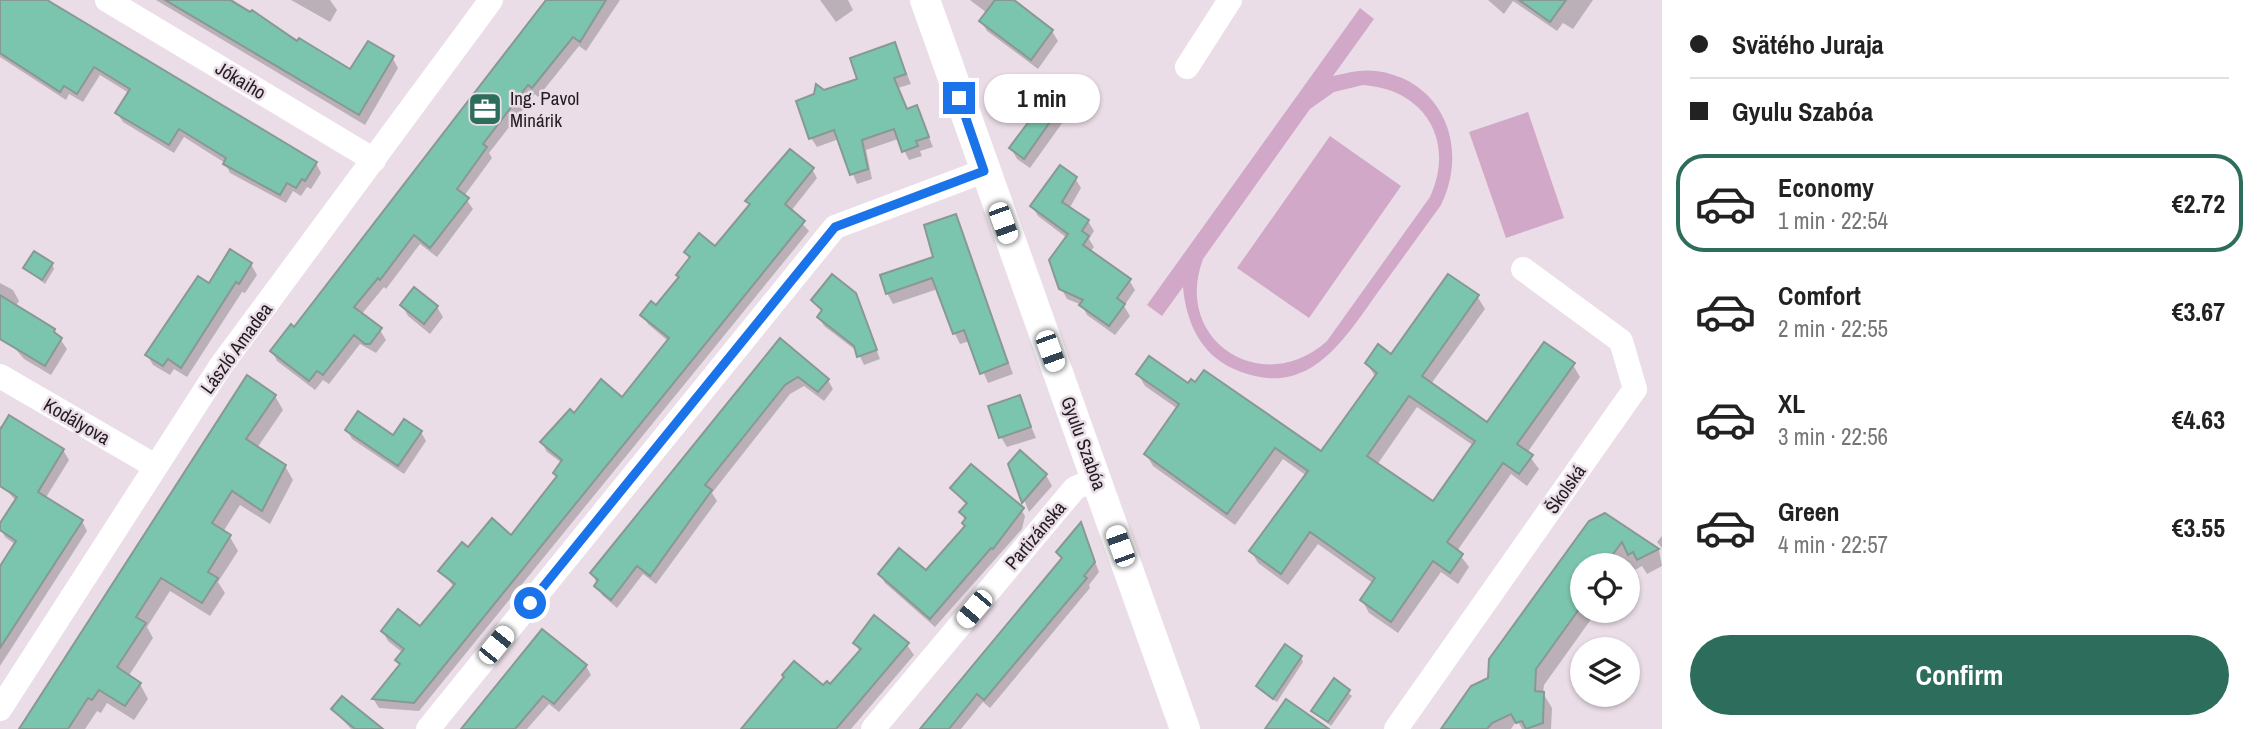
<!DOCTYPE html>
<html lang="en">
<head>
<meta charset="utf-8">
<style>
	:root { --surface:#fff; --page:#f6f6f6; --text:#222; --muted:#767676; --line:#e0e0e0; --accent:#2d6d5c }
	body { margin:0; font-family:"Archivo Narrow",sans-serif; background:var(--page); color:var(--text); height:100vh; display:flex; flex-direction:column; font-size:26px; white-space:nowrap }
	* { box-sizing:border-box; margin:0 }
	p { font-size:23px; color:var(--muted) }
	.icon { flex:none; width:38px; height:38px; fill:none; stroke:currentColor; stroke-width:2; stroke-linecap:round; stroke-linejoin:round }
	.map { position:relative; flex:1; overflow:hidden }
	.side { display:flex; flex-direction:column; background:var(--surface); width:595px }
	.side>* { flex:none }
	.banner { display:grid; align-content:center; height:154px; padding:0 28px; background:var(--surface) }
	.fabs { position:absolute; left:1570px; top:553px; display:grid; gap:14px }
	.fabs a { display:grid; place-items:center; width:70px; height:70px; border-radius:50%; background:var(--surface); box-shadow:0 2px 5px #0004; font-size:35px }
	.end { position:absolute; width:32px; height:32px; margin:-16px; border:9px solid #1a73e8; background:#fff; box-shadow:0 0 0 4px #fff }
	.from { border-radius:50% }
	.bubble { position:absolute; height:49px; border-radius:24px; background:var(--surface); box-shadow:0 2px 5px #0004; font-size:23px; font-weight:700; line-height:49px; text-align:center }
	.car { position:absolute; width:21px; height:42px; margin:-21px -10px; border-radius:9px; box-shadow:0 0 5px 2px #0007; background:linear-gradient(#fff 24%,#345 0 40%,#fff 0 76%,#345 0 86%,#fff 0) }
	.banner b { display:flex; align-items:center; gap:24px; height:66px; font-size:26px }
	.banner b+b { border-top:2px solid var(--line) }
	.banner i { width:18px; height:18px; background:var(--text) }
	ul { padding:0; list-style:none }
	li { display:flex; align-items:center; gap:21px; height:98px; margin:0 14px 10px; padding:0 14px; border:4px solid transparent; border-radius:28px }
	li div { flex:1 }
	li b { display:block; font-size:26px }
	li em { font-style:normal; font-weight:700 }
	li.selected { border-color:var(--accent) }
	li>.icon { width:63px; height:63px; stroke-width:1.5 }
	.action { display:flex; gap:14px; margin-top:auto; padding:14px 28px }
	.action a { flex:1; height:80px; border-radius:42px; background:var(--accent); color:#fff; font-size:28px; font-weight:700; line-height:80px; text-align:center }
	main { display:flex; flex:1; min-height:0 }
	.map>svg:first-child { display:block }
</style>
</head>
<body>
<main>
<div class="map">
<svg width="1662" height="729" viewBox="0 0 1662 729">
	<rect width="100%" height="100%" fill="#eadde7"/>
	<g fill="#d1a8c8" fill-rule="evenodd">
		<path d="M1360 8 1374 19 1333 76C1347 73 1361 69 1376 71 1444 80 1469 148 1441 205 1420 234 1399 263 1378 292 1341 344 1307 401 1234 369 1200 354 1186 321 1183 287L1162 316 1147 305ZM1363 85C1424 89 1456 140 1430 197L1327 341C1263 399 1172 341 1203 259L1310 109 1334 92Z"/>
		<polygon points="1528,112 1564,218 1506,238 1469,132"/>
		<polygon points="1330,136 1401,186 1309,318 1237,268"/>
	</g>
	<g fill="#0003" fill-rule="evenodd">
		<polygon points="0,0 43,0 316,163 321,173 311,189 307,187 301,196 293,191 286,203 230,173 225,163 184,137 174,153 123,122 117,113 129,93 100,75 83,102 69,94 66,100 0,57"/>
		<polygon points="156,0 233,0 350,72 392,57 398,68 365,125"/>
		<polygon points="291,0 330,0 337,10 330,22"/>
		<polygon points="548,0 620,0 586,51 579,46 538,97 535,94 489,153 492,158 464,196 473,209 437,257 420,244 386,289 384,287 361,315 380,330 386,340 376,353 360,344 329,384 323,380 315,390 277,361 272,351 295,329"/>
		<polygon points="820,0 848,0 853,10 836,22"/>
		<polygon points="970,0 1011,0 1052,31 1058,41 1038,69 987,31 981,21 987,13"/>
		<polygon points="1488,0 1593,0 1573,29 1563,23 1557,31 1513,1 1504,14"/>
		<polygon points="895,44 911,84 898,88 907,111 917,108 933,147 920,151 922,156 909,160 898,139 866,150 872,179 857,184 839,139 817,147 811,138 823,92 860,80"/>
		<polygon points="1071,90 1078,101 1030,168 1017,159 1011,148"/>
		<polygon points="812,169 817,178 791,211 809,231 419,711 379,708 374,700 401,666 397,660 403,653 388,641 383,632 421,628 454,587 441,571 468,549 511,537 558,478 555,473 562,463 547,452 542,443 574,415 622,400 668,341 648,324 643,315 656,308 680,279 690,259 686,252 715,248 750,206 747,201"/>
		<polygon points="1075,178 1081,188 1069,209 1088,221 1094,231 1089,239 1094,247 1090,252 1129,280 1135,290 1124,306 1130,316 1115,335 1087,315 1082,305 1067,299 1061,288 1067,238 1038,216 1032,206"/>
		<polygon points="955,216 1013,374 988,383 970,341 960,344 955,334 938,289 893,304 887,293 936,258"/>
		<polygon points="52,264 54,269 45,284 25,268"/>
		<polygon points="251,264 257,275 245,293 242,292 187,377 174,369 170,375 153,365 147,355 209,286"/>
		<polygon points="0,283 13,290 19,301 15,307 54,330 67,349 51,375 24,359 0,331"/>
		<polygon points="855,294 880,359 864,365 858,352 824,326 819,317 822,312 813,300"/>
		<path d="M1477 296 1485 309 1431 384 1488 424 1573 365 1580 377 1527 453 1539 469 1527 486 1511 474 1457 551 1469 567 1458 584 1441 572 1398 633 1369 613 1362 600 1374 584 1318 544 1288 585 1258 563 1251 551 1307 476 1283 459 1235 525 1153 466 1146 454 1178 409 1145 386 1138 374 1188 385 1321 454 1376 378 1367 363 1391 356ZM1417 407 1474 446 1433 503 1377 465Z"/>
		<polygon points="402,305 437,307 443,317 430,334 408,316"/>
		<polygon points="780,341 828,380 833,389 824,401 804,386 790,394 712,493 717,501 656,584 643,574 617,608 602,595 592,573"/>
		<polygon points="275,396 283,410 257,448 285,466 293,480 270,524 240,505 223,532 230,537 238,551 218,582 225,593 210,616 170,591 147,627 153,638 128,677 140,684 148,699 134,720 107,703 101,713 97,711 85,729 22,729"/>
		<polygon points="1019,397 1036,438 1007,447 1001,437"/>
		<polygon points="0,426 63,450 69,460 45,499 82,521 87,531 0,666 0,569 16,545 5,537 0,527 16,501 5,488 0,461"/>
		<polygon points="347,430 394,438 421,432 426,441 404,474 352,439"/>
		<polygon points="1010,464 1046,475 1052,486 1029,512"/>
		<polygon points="952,488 1019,506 1025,516 1022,529 935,627 885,583 880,574 926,573 966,527 962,512 967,506"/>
		<polygon points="1605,515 1659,550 1662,566 1647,574 1642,566 1628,574 1628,565 1582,565 1582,611 1597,611 1544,685 1543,693 1552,708 1551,729 1522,729 1517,720 1511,729 1442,729 1490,680"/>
		<polygon points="1081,525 1099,572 1089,585 1090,588 990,708 983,702 961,729 922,729 1063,560 1058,552"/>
		<polygon points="1662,536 1662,548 1657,542"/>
		<polygon points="855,643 907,645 914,655 851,729 743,729 830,687 860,652"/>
		<polygon points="1301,657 1303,662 1277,702 1261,691 1258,686"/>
		<polygon points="586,666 591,675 559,712 549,704 527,729 463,729"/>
		<polygon points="1334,681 1352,696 1331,726 1313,711"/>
		<polygon points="333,709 380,729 351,729"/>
	</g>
	<g fill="#7bc5ae" stroke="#889893" stroke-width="2" fill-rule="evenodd">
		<polygon points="0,0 47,0 317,162 305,181 302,179 296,188 287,183 280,195 223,164 226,158 179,129 169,145 115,113 130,89 94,67 77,94 64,86 60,92 0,53"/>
		<polygon points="165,0 230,0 250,12 252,10 297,41 299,38 350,69 368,41 394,56 359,115"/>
		<polygon points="546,0 606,0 580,42 573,37 532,88 528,85 483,144 487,147 457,189 469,198 430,248 414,235 380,280 378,278 354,307 382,328 370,344 365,344 354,335 323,375 317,371 309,381 270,351 291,324 294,327"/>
		<polygon points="995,0 1014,0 1053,30 1031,60 979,21"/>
		<polygon points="1519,0 1566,0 1550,22"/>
		<polygon points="895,42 906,74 894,78 907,109 917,105 929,137 916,141 918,146 902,152 894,129 862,140 868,169 850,175 834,130 809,139 796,101 814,94 816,84 824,90 857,79 850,58"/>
		<polygon points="1060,80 1073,89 1024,159 1009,148"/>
		<polygon points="790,149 814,168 785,204 805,221 414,703 372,699 400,664 395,660 404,649 381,631 398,609 420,626 455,584 438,571 462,542 468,547 492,518 511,535 557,476 553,473 562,460 540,442 570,409 574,413 601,379 622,397 669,338 640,315 651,301 656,305 679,277 676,275 690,257 684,252 699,233 715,246 750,204 745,201"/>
		<polygon points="1060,165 1077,177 1062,202 1089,220 1082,231 1089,236 1083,245 1131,279 1117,298 1125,304 1109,326 1079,305 1083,300 1059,289 1049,260 1068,234 1030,206"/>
		<polygon points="956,214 1008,363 980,374 964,330 953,334 932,278 886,294 880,275 933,257 924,225"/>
		<polygon points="230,249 252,263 239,284 236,282 181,368 168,359 163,366 145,355 198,276 209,283"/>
		<polygon points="34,251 53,263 42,280 23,268"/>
		<polygon points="832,274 856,293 877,350 857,357 854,346 817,317 822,310 811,300"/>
		<path d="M1448 274 1479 295 1422 376 1487 422 1544 342 1575 363 1517 444 1533 455 1519 474 1503 463 1447 542 1463 554 1450 573 1433 561 1391 622 1360 600 1375 578 1310 532 1281 574 1249 551 1308 471 1275 448 1227 514 1144 454 1179 404 1136 374 1149 356 1188 383 1191 379 1195 382 1204 370 1321 451 1377 373 1365 363 1378 344 1391 354ZM1409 396 1475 441 1433 501 1367 456Z"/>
		<polygon points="414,287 438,306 424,324 400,305"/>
		<polygon points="0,295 55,329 54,332 62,338 45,366 0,339"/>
		<polygon points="780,338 829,379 818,392 798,377 785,385 705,485 712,490 650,576 637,566 611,600 594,586 598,580 590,573"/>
		<polygon points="247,375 276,395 246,439 286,465 262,511 232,491 212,523 231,535 208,572 218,578 202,603 161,578 136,617 146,623 117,667 141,683 125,706 99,690 92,700 88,698 68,729 19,729"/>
		<polygon points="1020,395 1031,427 999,438 988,406"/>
		<polygon points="358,411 393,435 404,419 422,431 398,466 345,430"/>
		<polygon points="9,415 64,449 38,492 83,520 0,648 0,566 16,541 0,530 0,523 17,497 0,486 0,430"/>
		<polygon points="1020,450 1047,474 1022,503 1008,464"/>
		<polygon points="971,464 1024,508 993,549 991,548 930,619 878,574 899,548 926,570 965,526 962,523 966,518 959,512 967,503 950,488"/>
		<polygon points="1605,513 1659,549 1637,560 1633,552 1628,555 1622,542 1605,565 1582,565 1582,605 1536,669 1535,691 1544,692 1543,723 1526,729 1522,721 1516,723 1511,714 1492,723 1487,729 1441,729 1471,686 1488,678 1489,659 1589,521"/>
		<polygon points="1081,522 1095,562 1084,576 1087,578 984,700 977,694 949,729 920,729 1062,558 1056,552"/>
		<polygon points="874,615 909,643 836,729 741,729 784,677 782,675 794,661 823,685 827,681 830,684 861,649 853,643"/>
		<polygon points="542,629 587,665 554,704 543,696 515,729 461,729"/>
		<polygon points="1285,644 1302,656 1273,699 1256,686"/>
		<polygon points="1334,678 1350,690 1328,722 1311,711"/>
		<polygon points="342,696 383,729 355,729 331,709"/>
		<polygon points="1286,699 1329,729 1265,729"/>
	</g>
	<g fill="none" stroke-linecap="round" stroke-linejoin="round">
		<g stroke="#fff" stroke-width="24">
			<polyline points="107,0 374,160"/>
			<polyline points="1187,67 1230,0"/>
			<polyline points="0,376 155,466"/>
			<polyline points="0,709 220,367 491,0"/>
			<polyline points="428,729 835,227 984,171"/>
			<polyline points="873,729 1075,488 1097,479"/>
			<polyline points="1396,729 1635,389 1621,341 1523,269"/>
		</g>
		<polyline stroke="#fff" stroke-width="30" points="925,0 1185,729"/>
	</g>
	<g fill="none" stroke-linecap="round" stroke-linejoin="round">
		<polyline stroke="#1a73e8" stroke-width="9" points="530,603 835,227 984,171 959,98"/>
	</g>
	<defs>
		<g id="office-square" transform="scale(1.75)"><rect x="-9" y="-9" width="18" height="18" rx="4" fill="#2d6d5c" stroke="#eadde7"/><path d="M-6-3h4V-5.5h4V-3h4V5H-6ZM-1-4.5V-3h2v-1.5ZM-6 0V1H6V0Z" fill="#fff"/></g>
	</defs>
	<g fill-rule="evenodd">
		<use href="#office-square" x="485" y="109"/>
	</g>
	<g text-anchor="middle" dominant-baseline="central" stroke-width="5" stroke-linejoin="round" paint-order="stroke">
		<g font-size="19" fill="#221d21" stroke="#eadde7">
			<text transform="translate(241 80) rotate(31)">Jókaiho</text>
			<text transform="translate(236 348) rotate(-54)">László Amadea</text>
			<text transform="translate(77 421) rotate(30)">Kodályova</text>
			<text transform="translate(1084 443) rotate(70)">Gyulu Szabóa</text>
			<text transform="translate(1565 489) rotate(-55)">Školská</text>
			<text transform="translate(1035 535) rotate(-50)">Partizánska</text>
		</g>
		<g font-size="19" fill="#221d21" stroke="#eadde7" text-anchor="start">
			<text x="510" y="98">Ing. Pavol<tspan x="510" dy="22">Minárik</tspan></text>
		</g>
	</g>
</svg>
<div class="fabs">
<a><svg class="icon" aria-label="locate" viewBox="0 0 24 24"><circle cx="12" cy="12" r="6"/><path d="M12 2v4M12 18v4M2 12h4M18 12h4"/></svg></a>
<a><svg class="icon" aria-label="layers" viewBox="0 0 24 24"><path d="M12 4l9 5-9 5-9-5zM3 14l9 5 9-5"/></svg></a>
</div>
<i class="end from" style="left:530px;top:603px"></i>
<i class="end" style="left:959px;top:98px"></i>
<div class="bubble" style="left:984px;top:74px;width:116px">1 min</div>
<i class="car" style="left:1003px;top:223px;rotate:160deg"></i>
<i class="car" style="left:1050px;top:351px;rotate:160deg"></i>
<i class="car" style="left:1120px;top:546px;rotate:340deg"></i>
<i class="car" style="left:974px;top:609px;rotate:220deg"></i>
<i class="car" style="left:496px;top:645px;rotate:39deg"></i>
</div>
<section class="side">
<div class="banner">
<b><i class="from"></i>Svätého Juraja</b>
<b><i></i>Gyulu Szabóa</b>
</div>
<ul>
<li class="selected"><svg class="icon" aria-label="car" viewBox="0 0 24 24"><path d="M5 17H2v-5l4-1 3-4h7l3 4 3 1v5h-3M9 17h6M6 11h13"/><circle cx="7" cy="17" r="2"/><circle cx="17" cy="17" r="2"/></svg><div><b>Economy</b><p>1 min · 22:54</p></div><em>€2.72</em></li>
<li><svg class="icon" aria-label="car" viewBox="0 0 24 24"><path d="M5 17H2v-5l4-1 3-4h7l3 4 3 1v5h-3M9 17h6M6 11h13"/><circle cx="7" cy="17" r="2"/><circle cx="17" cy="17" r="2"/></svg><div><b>Comfort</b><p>2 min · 22:55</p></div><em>€3.67</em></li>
<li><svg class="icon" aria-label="car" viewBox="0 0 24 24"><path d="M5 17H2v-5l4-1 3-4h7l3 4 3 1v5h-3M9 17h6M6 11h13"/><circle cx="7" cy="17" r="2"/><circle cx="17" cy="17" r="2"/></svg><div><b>XL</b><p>3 min · 22:56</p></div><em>€4.63</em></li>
<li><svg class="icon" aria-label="car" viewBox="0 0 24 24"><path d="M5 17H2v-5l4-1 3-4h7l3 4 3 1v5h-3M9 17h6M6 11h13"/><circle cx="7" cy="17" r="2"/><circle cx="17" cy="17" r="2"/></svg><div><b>Green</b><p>4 min · 22:57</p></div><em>€3.55</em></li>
</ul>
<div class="action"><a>Confirm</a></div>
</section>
</main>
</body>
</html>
